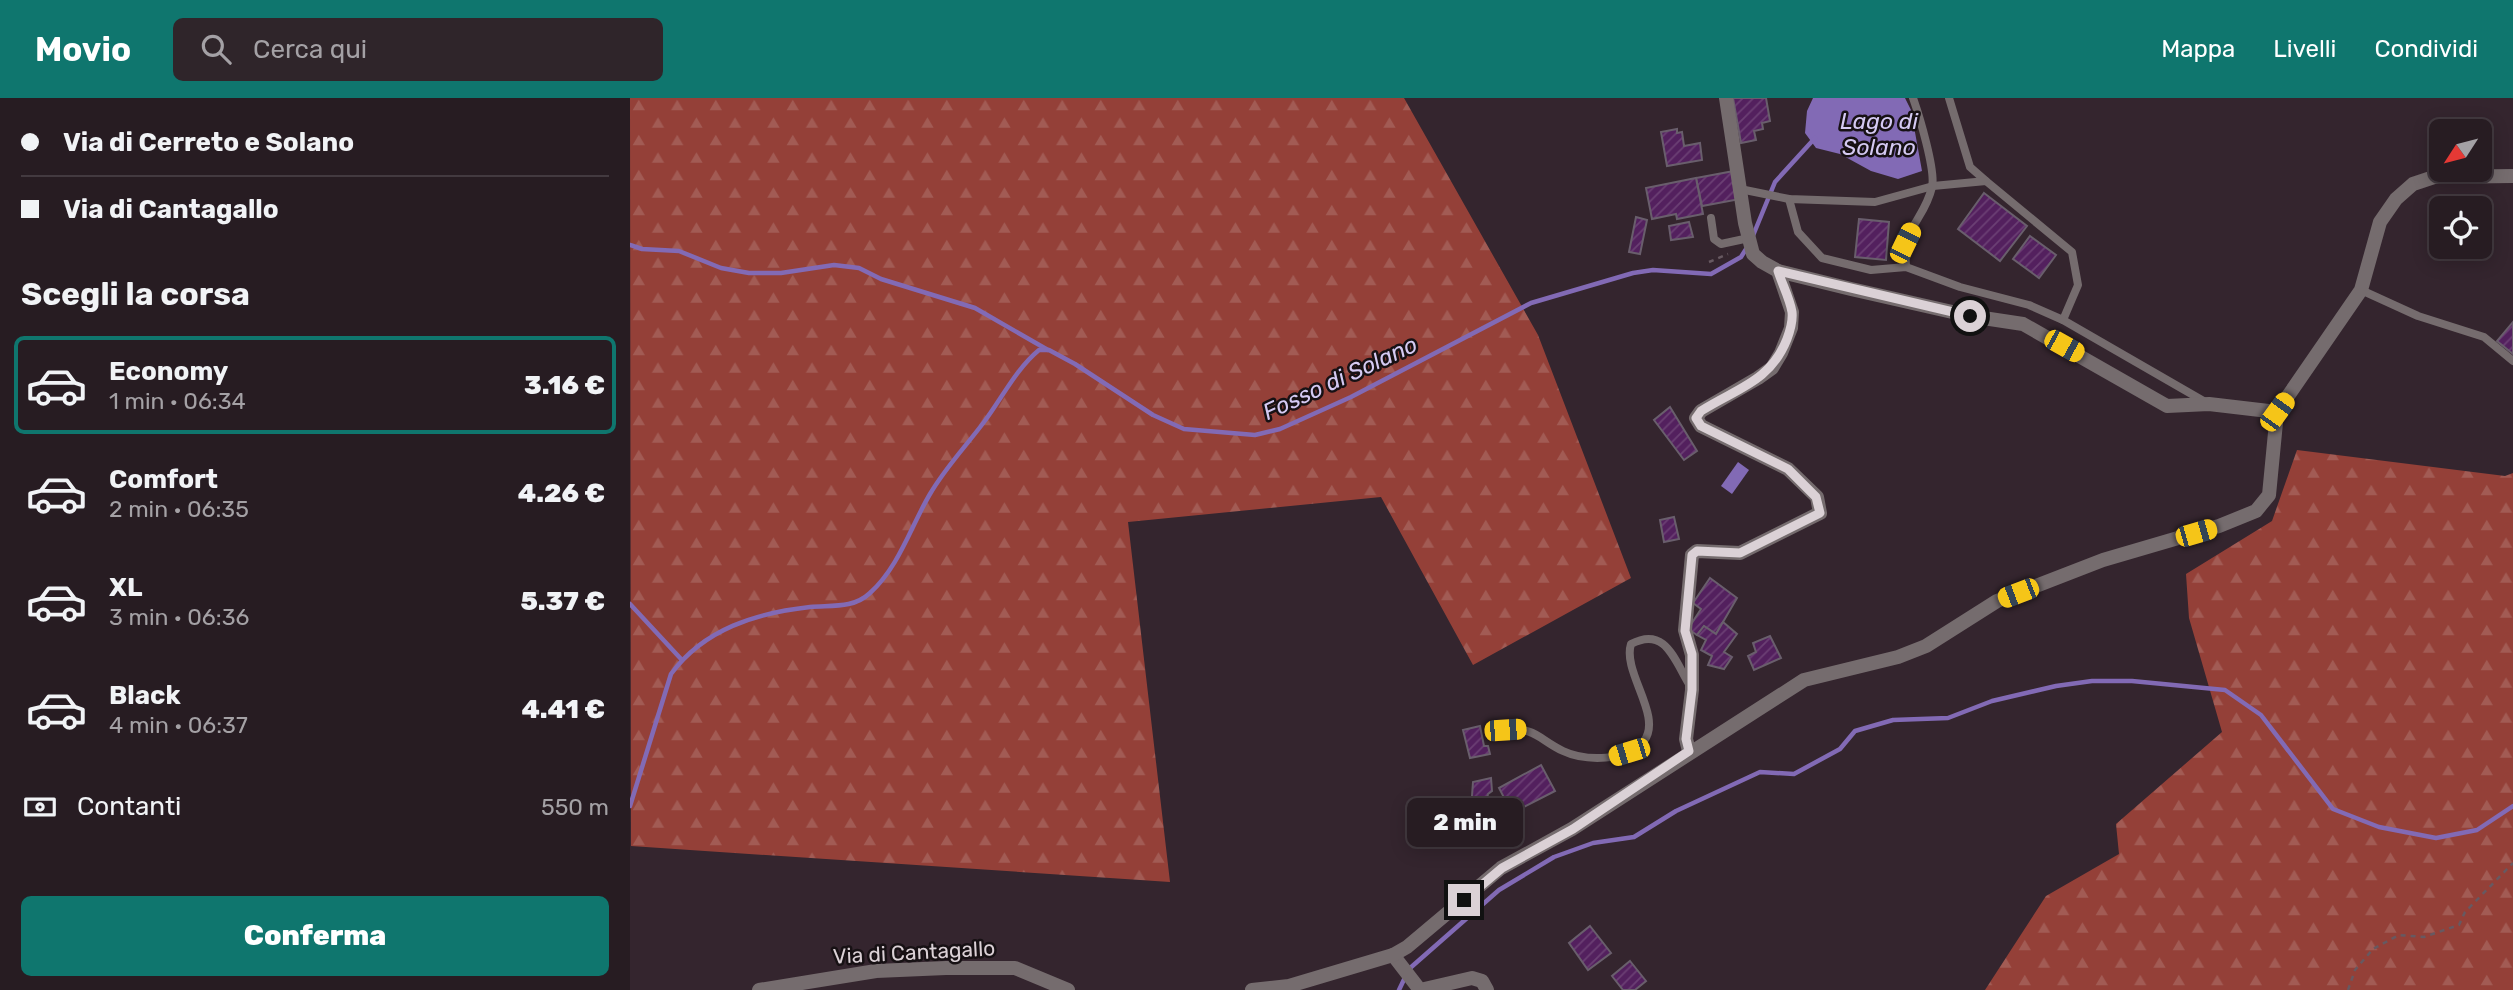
<!DOCTYPE html>
<html lang="it">
<head>
<meta charset="utf-8">
<style>
	:root { --surface:#271c22; --page:#2f252a; --text:#f1f3f6; --muted:#a4a1a5; --line:#433a40; --accent:#0f766e }
	body { margin:0; font-family:Rubik,sans-serif; background:var(--page); color:var(--text); height:100vh; display:flex; flex-direction:column; font-size:26px; white-space:nowrap }
	* { box-sizing:border-box; margin:0 }
	p { font-size:23px; color:var(--muted) }
	.icon { flex:none; width:38px; height:38px; fill:none; stroke:currentColor; stroke-width:2; stroke-linecap:round; stroke-linejoin:round }
	.map { position:relative; flex:1; overflow:hidden }
	.details { display:flex; flex-direction:column; background:var(--surface); width:630px }
	.details>* { flex:none }
	.banner { display:grid; align-content:center; height:154px; padding:0 21px; background:var(--surface) }
	.needle { width:46px; rotate:234deg }
	.buttons { position:absolute; left:1799px; top:21px; display:grid; gap:14px }
	.buttons a { display:grid; place-items:center; width:63px; height:63px; border-radius:10px; background:var(--surface); box-shadow:0 4px 18px #0003,0 0 0 2px var(--line); font-size:35px }
	.end { position:absolute; width:32px; height:32px; margin:-16px; border:9px solid #dbd1d6; background:#111; box-shadow:0 0 0 4px #111 }
	.from { border-radius:50% }
	.bubble { position:absolute; height:49px; border-radius:10px; background:var(--surface); box-shadow:0 4px 18px #0003,0 0 0 2px var(--line); font-size:23px; font-weight:800; line-height:49px; text-align:center }
	.car { position:absolute; width:21px; height:42px; margin:-21px -10px; border-radius:9px; box-shadow:0 0 5px 2px #0007; background:linear-gradient(#f5c518 24%,#345 0 40%,#f5c518 0 76%,#345 0 86%,#f5c518 0) }
	.banner b { display:flex; align-items:center; gap:24px; height:66px; font-size:26px }
	.banner b+b { border-top:2px solid var(--line) }
	.banner i { width:18px; height:18px; background:var(--text) }
	ul { padding:0; list-style:none }
	li { display:flex; align-items:center; gap:21px; height:98px; margin:0 14px 10px; padding:0 7px; border:4px solid transparent; border-radius:10px }
	li div { flex:1 }
	li b { display:block; font-size:26px }
	li em { font-style:normal; font-weight:800 }
	li.on { border-color:var(--accent) }
	li>.icon { width:63px; height:63px; stroke-width:1.5 }
	h2 { padding:0 21px; font-size:32px; line-height:84px }
	.pay { display:flex; align-items:center; gap:18px; height:77px; padding:0 21px; font-size:26px }
	.pay p { margin-inline-start:auto }
	.button { display:flex; gap:14px; margin-top:auto; padding:14px 21px }
	.button a { flex:1; height:80px; border-radius:10px; background:var(--accent); color:#fff; font-size:28px; font-weight:800; line-height:80px; text-align:center }
	header { display:flex; align-items:center; gap:42px; box-sizing:border-box; height:98px; padding:0 35px; background:var(--accent); color:#fff }
	header strong { font-size:33px }
	nav { display:flex; gap:38px; margin-inline-start:auto; font-size:24px }
	.search { width:490px; height:63px; background:var(--page); display:flex; align-items:center; gap:18px; box-sizing:border-box; padding:0 24px; border-radius:10px; color:var(--muted); font-size:26px }
	main { display:flex; flex:1; min-height:0 }
	.map>svg:first-child { display:block }
</style>
</head>
<body>
<header>
<strong>Movio</strong>
<div class="search"><svg class="icon" aria-label="search" viewBox="0 0 24 24"><circle cx="10" cy="10" r="6"/><path d="M15 15l6 6"/></svg>Cerca qui</div>
<nav><a>Mappa</a><a>Livelli</a><a>Condividi</a></nav>
</header>
<main>
<section class="details">
<div class="banner">
<b><i class="from"></i>Via di Cerreto e Solano</b>
<b><i></i>Via di Cantagallo</b>
</div>
<h2>Scegli la corsa</h2>
<ul>
<li class="on"><svg class="icon" aria-label="car" viewBox="0 0 24 24"><path d="M5 17H2v-5l4-1 3-4h7l3 4 3 1v5h-3M9 17h6M6 11h13"/><circle cx="7" cy="17" r="2"/><circle cx="17" cy="17" r="2"/></svg><div><b>Economy</b><p>1 min · 06:34</p></div><em>3.16 €</em></li>
<li><svg class="icon" aria-label="car" viewBox="0 0 24 24"><path d="M5 17H2v-5l4-1 3-4h7l3 4 3 1v5h-3M9 17h6M6 11h13"/><circle cx="7" cy="17" r="2"/><circle cx="17" cy="17" r="2"/></svg><div><b>Comfort</b><p>2 min · 06:35</p></div><em>4.26 €</em></li>
<li><svg class="icon" aria-label="car" viewBox="0 0 24 24"><path d="M5 17H2v-5l4-1 3-4h7l3 4 3 1v5h-3M9 17h6M6 11h13"/><circle cx="7" cy="17" r="2"/><circle cx="17" cy="17" r="2"/></svg><div><b>XL</b><p>3 min · 06:36</p></div><em>5.37 €</em></li>
<li><svg class="icon" aria-label="car" viewBox="0 0 24 24"><path d="M5 17H2v-5l4-1 3-4h7l3 4 3 1v5h-3M9 17h6M6 11h13"/><circle cx="7" cy="17" r="2"/><circle cx="17" cy="17" r="2"/></svg><div><b>Black</b><p>4 min · 06:37</p></div><em>4.41 €</em></li>
</ul>
<div class="pay"><svg class="icon" aria-label="cash" viewBox="0 0 24 24"><path d="M3 7h18v10H3z"/><circle cx="12" cy="12" r="2"/></svg>Contanti<p>550 m</p></div>
<div class="button"><a>Conferma</a></div>
</section>
<div class="map">
<svg width="1883" height="892" viewBox="0 0 1883 892">
	<defs>
		<pattern id="forest-firs" width="22" height="20" patternUnits="userSpaceOnUse" patternTransform="scale(1.75)"><rect width="22" height="20" fill="#944038"/><path d="M5 1l3.5 6h-7zM16 11l3.5 6h-7z" fill="#a25b54"/></pattern>
		<pattern id="building-hatch" width="6" height="6" patternUnits="userSpaceOnUse" patternTransform="scale(1.75)"><rect width="6" height="6" fill="#53205e"/><path d="M-1 1l2-2M0 6l6-6M5 7l2-2" fill="none" stroke="#6b3f74"/></pattern>
	</defs>
	<rect width="100%" height="100%" fill="#34252e"/>
	<g fill="url(#forest-firs)">
		<polygon points="0,0 774,0 908,237 1001,480 843,567 751,399 498,424 540,784 1,748"/>
		<polygon points="1667,352 1875,378 1883,375 1883,892 1355,892 1416,798 1489,756 1486,726 1592,634 1559,520 1556,476 1642,423"/>
	</g>
	<g fill="#826ab5">
		<polygon points="1183,0 1275,0 1281,12 1292,73 1268,81 1241,73 1210,56 1186,50 1175,35 1177,13"/>
		<polygon points="1108,364 1119,372 1102,396 1091,388"/>
	</g>
	<g fill="none" stroke-linecap="round" stroke-linejoin="round">
		<g stroke="#826ab5" stroke-width="4.5">
			<polyline points="1122,140 1145,84 1185,40"/>
			<polyline points="0,147 12,151 49,153 91,170 119,175 151,175 204,167 229,170 251,181 345,210 418,252"/>
			<polyline points="0,506 51,561"/>
			<path d="M0 708 41 576C74 531 126 515 180 509 201 507 223 511 240 495 269 469 281 428 300 396 315 370 336 348 354 324 372 300 386 271 409 252H419L445 266 523 317 554 331 625 337 650 331 721 299 901 205 1003 175 1023 172 1081 176 1111 159 1118 148"/>
			<polyline points="769,892 779,871 869,792 924,759 963,745 1004,739 1046,713 1130,674 1164,676 1210,651 1225,633 1263,622 1318,620 1362,603 1426,588 1462,583 1502,583 1595,592 1631,617 1703,711 1749,729 1806,740 1847,732 1883,708"/>
		</g>
	</g>
	<g fill="url(#building-hatch)" stroke="#695e6c" stroke-width="2">
		<polygon points="1103,0 1136,0 1140,23 1132,25 1133,31 1124,33 1126,42 1111,45"/>
		<polygon points="1047,31 1047,35 1052,34 1054,48 1070,45 1072,62 1037,68 1031,34"/>
		<polygon points="1104,73 1110,101 1072,108 1066,80"/>
		<polygon points="1066,80 1073,116 1047,121 1046,116 1022,121 1016,90"/>
		<polygon points="1354,95 1397,128 1370,163 1328,131"/>
		<polygon points="1006,119 1017,122 1010,156 999,154"/>
		<polygon points="1229,121 1259,124 1256,162 1225,159"/>
		<polygon points="1059,124 1063,139 1041,142 1039,128"/>
		<polygon points="1400,138 1426,157 1409,180 1383,161"/>
		<polygon points="1883,224 1883,256 1867,243"/>
		<polygon points="1040,309 1067,353 1054,362 1024,322"/>
		<polygon points="1044,419 1049,441 1034,444 1030,422"/>
		<polygon points="1080,480 1107,500 1086,536 1074,528 1067,537 1058,531 1071,511 1063,505"/>
		<polygon points="1093,524 1107,536 1094,554 1102,559 1094,571 1078,567 1082,558 1071,552 1076,542 1067,537 1074,528 1086,536"/>
		<polygon points="1140,538 1151,560 1124,572 1118,558 1126,554 1123,545"/>
		<polygon points="850,628 854,648 858,648 860,656 840,660 833,632"/>
		<polygon points="911,667 925,693 882,715 869,690"/>
		<polygon points="861,680 862,693 858,696 853,718 841,712 843,684"/>
		<polygon points="960,828 981,855 958,872 939,845"/>
		<polygon points="1000,863 1016,883 1005,892 993,892 982,878"/>
	</g>
	<g fill="none" stroke-linecap="round" stroke-linejoin="round">
		<g stroke="#675961" stroke-width="2.5" stroke-dasharray="5 5" stroke-linecap="butt">
			<polyline points="1079,164 1098,156"/>
			<polyline points="1718,892 1725,872 1743,851 1769,837 1794,839 1829,827 1835,814 1883,765"/>
		</g>
		<g stroke="#756c6e" stroke-width="8">
			<polyline points="1319,0 1340,69 1356,83"/>
			<polyline points="1110,91 1159,101 1245,104 1303,88 1356,83 1442,154 1448,187 1433,222"/>
			<polyline points="1159,101 1168,134 1192,160 1241,172 1276,169 1330,189 1399,207 1433,222 1577,305"/>
			<polyline points="1081,120 1084,141 1091,146 1119,140"/>
			<path d="M1276 169C1273 126 1294 123 1302 89 1306 73 1289 17 1283 0"/>
			<polyline points="1731,192 1788,218 1854,239 1883,263"/>
			<path d="M875 632C906 629 908 641 933 653 954 663 999 664 1014 643 1033 618 992 574 1001 546 1035 528 1044 561 1059 586"/>
		</g>
		<g stroke="#756c6e" stroke-width="14">
			<polyline points="1096,0 1115,125 1123,156 1132,164 1148,173 1221,191 1340,218 1393,226 1537,308 1579,306 1647,314"/>
			<polyline points="1059,653 1056,641 1062,592 1062,557 1055,532 1062,457 1067,453 1110,455 1190,415 1187,399 1158,371 1071,328 1066,320 1071,313 1128,280 1142,270 1151,255 1161,230 1162,214 1148,173"/>
			<polyline points="763,857 790,892 842,880 852,883 857,892"/>
		</g>
		<g stroke="#756c6e" stroke-width="14">
			<polyline points="129,892 246,873 316,870 385,870 438,892"/>
			<polyline points="622,892 659,888 763,857 777,849 871,770 942,731 1174,582 1268,559 1296,548 1367,503 1473,462 1589,428 1626,413 1639,397 1647,314 1731,192 1750,124 1766,101 1783,86 1804,79 1883,78"/>
		</g>
	</g>
	<g fill="none" stroke-linecap="round" stroke-linejoin="round">
		<path stroke="#dbd1d6" stroke-width="9" d="M834 802 872 770 943 731 1059 653 1056 641 1062 592V556L1055 533 1062 457 1067 453 1110 455 1190 415 1186 399 1158 371 1071 328 1066 320 1071 313C1107 290 1140 284 1157 241 1160 233 1163 223 1162 214 1160 201 1152 186 1148 173L1340 218"/>
	</g>
	<g text-anchor="middle" dominant-baseline="central" stroke-width="5" stroke-linejoin="round" paint-order="stroke">
		<g font-size="21" fill="#dbd1d6" stroke="#171114">
			<text transform="translate(284 854) rotate(-3)">Via di Cantagallo</text>
		</g>
		<g font-size="23" font-style="italic" fill="#d5caf3" stroke="#171114">
			<text x="1249" y="23">Lago di<tspan x="1249" dy="26">Solano</tspan></text>
			<text transform="translate(710 280) rotate(-25)">Fosso di Solano</text>
		</g>
	</g>
</svg>
<div class="buttons">
<a><svg class="needle" viewBox="-14 -14 28 28"><path d="M0-13l5 13h-10z" fill="#e53935"/><path d="M0 13l5-13h-10z" fill="#a4a1a5"/></svg></a>
<a><svg class="icon" aria-label="locate" viewBox="0 0 24 24"><circle cx="12" cy="12" r="6"/><path d="M12 2v4M12 18v4M2 12h4M18 12h4"/></svg></a>
</div>
<i class="end from" style="left:1340px;top:218px"></i>
<i class="end" style="left:834px;top:802px"></i>
<div class="bubble" style="left:777px;top:700px;width:116px">2 min</div>
<i class="car" style="left:1275px;top:145px;rotate:26deg"></i>
<i class="car" style="left:1434px;top:248px;rotate:119deg"></i>
<i class="car" style="left:1647px;top:314px;rotate:36deg"></i>
<i class="car" style="left:1566px;top:435px;rotate:74deg"></i>
<i class="car" style="left:1388px;top:495px;rotate:249deg"></i>
<i class="car" style="left:875px;top:632px;rotate:86deg"></i>
<i class="car" style="left:999px;top:654px;rotate:253deg"></i>
</div>
</main>
</body>
</html>
